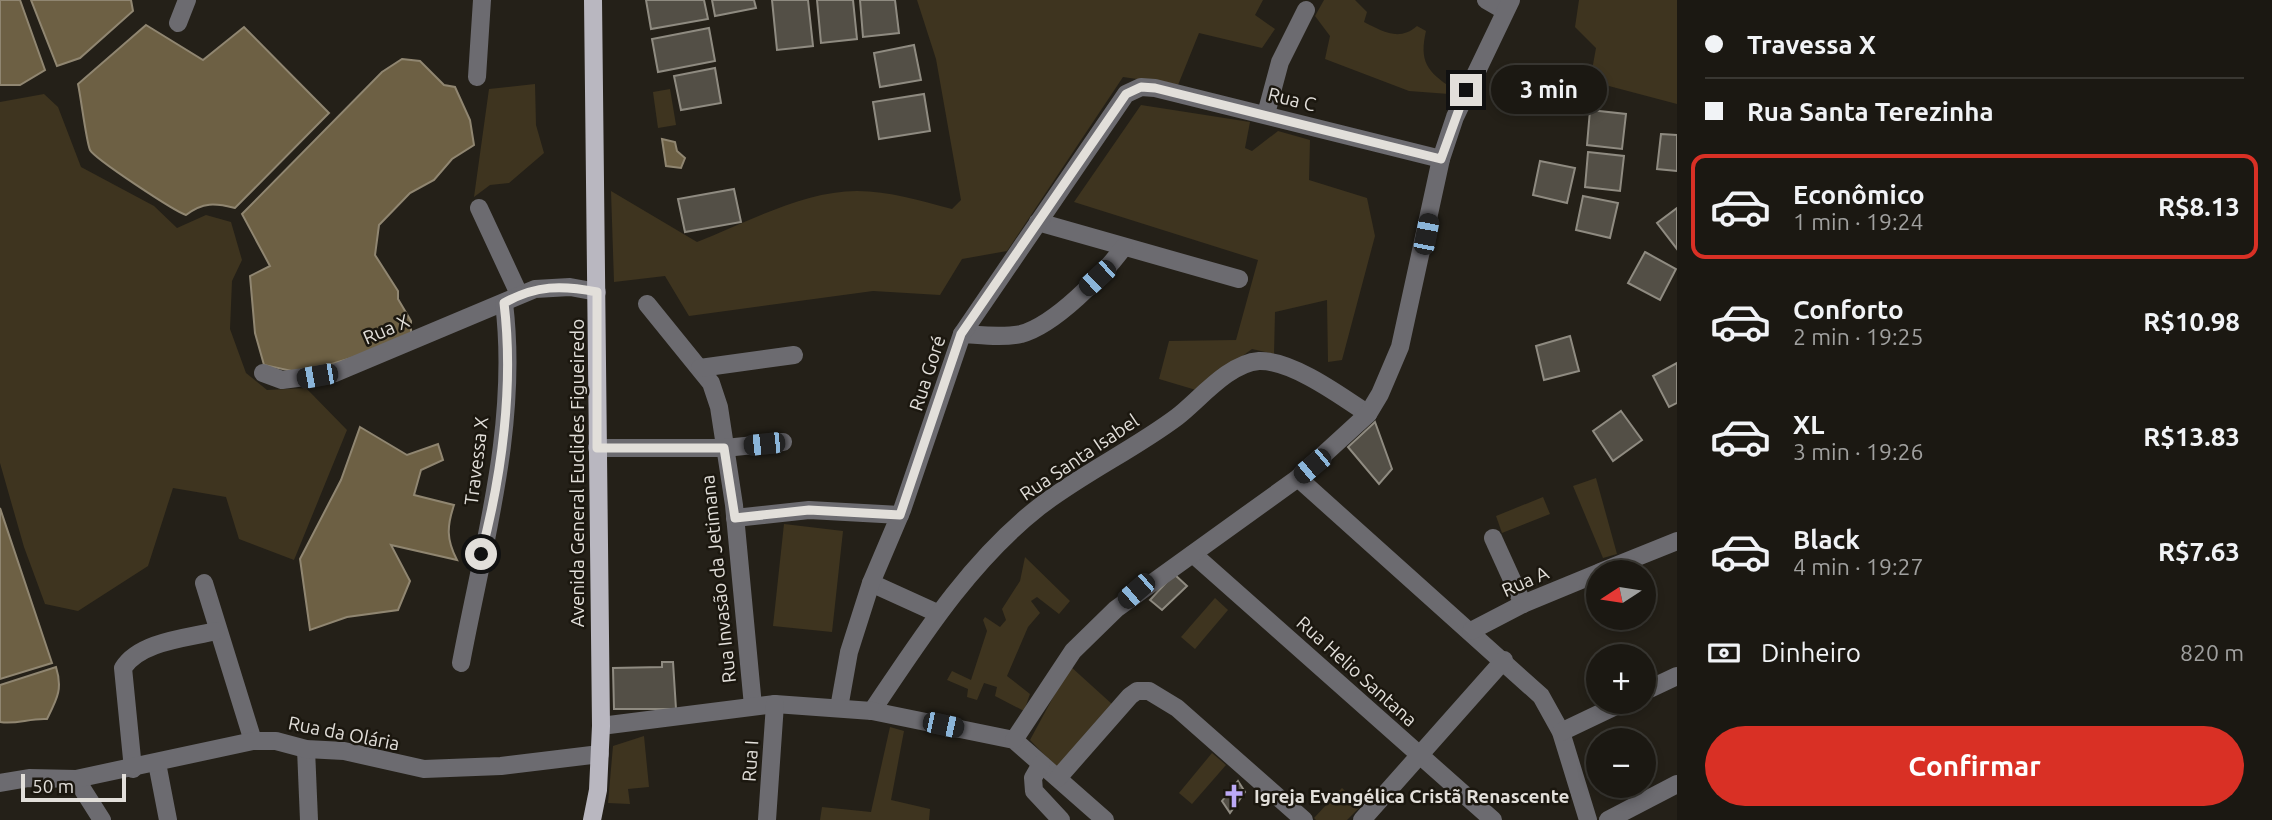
<!DOCTYPE html>
<html lang="pt">
<head>
<meta charset="utf-8">
<style>
	:root { --surface:#1b1812; --page:#24211b; --text:#f1f3f6; --muted:#a0a09f; --line:#393732; --accent:#d93025 }
	body { margin:0; font-family:Ubuntu,sans-serif; background:var(--page); color:var(--text); height:100vh; display:flex; flex-direction:column; font-size:26px; white-space:nowrap }
	* { box-sizing:border-box; margin:0 }
	p { font-size:23px; color:var(--muted) }
	.icon { flex:none; width:38px; height:38px; fill:none; stroke:currentColor; stroke-width:2; stroke-linecap:round; stroke-linejoin:round }
	.map { position:relative; flex:1; overflow:hidden }
	.details { display:flex; flex-direction:column; background:var(--surface); width:595px }
	.details>* { flex:none }
	.guide { display:grid; align-content:center; height:154px; padding:0 28px; background:var(--surface) }
	.needle { width:46px; rotate:258deg }
	.controls { position:absolute; left:1586px; top:560px; display:grid; gap:14px }
	.controls a { display:grid; place-items:center; width:70px; height:70px; border-radius:50%; background:var(--surface); box-shadow:0 4px 10px #0003,0 0 0 2px var(--line); font-size:35px }
	.scale { position:absolute; left:21px; bottom:18px; width:105px; box-sizing:border-box; padding-left:7px; border:4px solid #e2dfda; border-top:0; font-size:19px; line-height:24px; white-space:nowrap; color:#e2dfda; -webkit-text-stroke:5px #1b170f; paint-order:stroke }
	.end { position:absolute; width:32px; height:32px; margin:-16px; border:9px solid #e2dfda; background:#111; box-shadow:0 0 0 4px #111 }
	.from { border-radius:50% }
	.bubble { position:absolute; height:49px; border-radius:24px; background:var(--surface); box-shadow:0 4px 10px #0003,0 0 0 2px var(--line); font-size:23px; font-weight:600; line-height:49px; text-align:center }
	.car { position:absolute; width:21px; height:42px; margin:-21px -10px; border-radius:9px; box-shadow:0 0 5px 2px #0007; background:linear-gradient(#222 24%,#8ab4d8 0 40%,#222 0 76%,#8ab4d8 0 86%,#222 0) }
	.guide b { display:flex; align-items:center; gap:24px; height:66px; font-size:26px }
	.guide b+b { border-top:2px solid var(--line) }
	.guide i { width:18px; height:18px; background:var(--text) }
	ul { padding:0; list-style:none }
	li { display:flex; align-items:center; gap:21px; height:105px; margin:0 14px 10px; padding:0 14px; border:4px solid transparent; border-radius:14px }
	li div { flex:1 }
	li b { display:block; font-size:26px }
	li em { font-style:normal; font-weight:600 }
	li.on { border-color:var(--accent) }
	li>.icon { width:63px; height:63px; stroke-width:1.5 }
	.pay { display:flex; align-items:center; gap:18px; height:77px; padding:0 28px; font-size:26px }
	.pay p { margin-inline-start:auto }
	.button { display:flex; gap:14px; margin-top:auto; padding:14px 28px }
	.button a { flex:1; height:80px; border-radius:42px; background:var(--accent); color:#fff; font-size:28px; font-weight:600; line-height:80px; text-align:center }
	main { display:flex; flex:1; min-height:0 }
	.map>svg:first-child { display:block }
</style>
</head>
<body>
<main>
<div class="map">
<svg width="1677" height="820" viewBox="0 0 1677 820">
	<rect width="100%" height="100%" fill="#242018"/>
	<g fill="#3e341f">
		<path d="M917 0H1263L1255 15 1275 29 1262 48 1199 33 1178 85 1123 77 1007 251 962 259 940 295 873 291 689 316 665 276 614 282 611 191 697 242C746 223 803 191 857 191 889 191 921 201 952 209L961 200 936 59Z"/>
		<path d="M1324 0H1355L1367 12 1364 22C1382 31 1399 42 1417 26L1426 31C1419 61 1427 72 1452 88L1449 94 1409 91 1325 59 1330 36 1315 16Z"/>
		<polygon points="1579,0 1677,0 1677,104 1590,81 1596,48 1575,27"/>
		<polygon points="535,84 536,125 544,153 509,183 490,185 474,197 489,89"/>
		<polygon points="670,89 676,125 658,128 653,92"/>
		<polygon points="44,94 58,107 81,167 154,206 177,228 206,215 231,222 242,260 232,281 230,329 246,373 267,390 306,388 347,430 294,560 239,539 226,497 173,488 148,566 78,611 45,604 24,547 0,463 0,102"/>
		<polygon points="1141,105 1250,122 1245,148 1252,151 1278,131 1310,140 1309,180 1367,198 1375,236 1342,360 1328,362 1327,300 1275,312 1274,354 1252,349 1196,390 1159,379 1169,341 1236,340 1258,260 1074,202"/>
		<polygon points="1596,478 1617,554 1603,558 1573,486"/>
		<polygon points="1543,497 1550,514 1502,533 1496,516"/>
		<polygon points="784,524 843,531 832,632 773,626"/>
		<polygon points="1025,557 1070,601 1059,614 1037,597 1031,601 1040,613 1028,627 1007,676 1030,694 1024,711 995,696 997,687 984,683 977,700 967,697 968,689 947,680 952,671 971,680 987,631 983,620 985,617 1000,627 1006,620 1002,609 1020,581"/>
		<polygon points="1215,598 1228,610 1195,649 1181,637"/>
		<polygon points="1070,666 1113,705 1057,768 1030,740"/>
		<polygon points="890,727 904,731 891,800 930,809 929,820 820,820 822,807 871,812"/>
		<polygon points="644,736 649,787 628,789 630,804 608,803 613,746"/>
		<polygon points="1212,753 1226,765 1192,804 1179,793"/>
		<polygon points="1342,788 1361,806 1347,820 1316,820 1314,818"/>
	</g>
	<g fill="#6d6044" stroke="#908671" stroke-width="2">
		<polygon points="0,0 20,0 45,70 20,85 0,85"/>
		<polygon points="31,0 131,0 133,11 80,58 57,66"/>
		<path d="M146 25 203 60 244 27 329 113 235 208C215 203 203 202 186 215 174 211 95 159 90 150 86 140 81 98 78 84Z"/>
		<polygon points="402,59 420,61 444,85 455,87 470,120 474,145 452,159 434,180 410,193 379,225 375,255 398,291 398,299 411,321 411,334 355,357 301,373 264,365 255,333 250,276 270,266 242,214 382,72"/>
		<polygon points="662,139 675,142 677,151 685,158 681,168 666,166"/>
		<path d="M360 427 407 455 438 444 443 460 421 470 414 495 454 505C447 526 446 539 457 560L391 545 410 581 398 610 347 617 310 630 300 559 341 480Z"/>
		<polygon points="0,508 52,663 0,679"/>
		<path d="M56 667C63 689 57 699 47 719 29 718 16 725 0 722V685Z"/>
	</g>
	<g fill="#534f46" stroke="#8f8b81" stroke-width="2">
		<polygon points="646,0 704,0 708,19 651,29"/>
		<polygon points="712,0 754,0 756,8 715,16"/>
		<polygon points="772,0 808,0 813,46 777,50"/>
		<polygon points="817,0 853,0 857,39 821,43"/>
		<polygon points="860,0 895,0 899,33 863,37"/>
		<polygon points="709,28 715,61 658,72 652,39"/>
		<polygon points="914,45 921,80 880,87 874,53"/>
		<polygon points="715,68 721,103 681,110 674,76"/>
		<polygon points="924,94 930,131 879,139 873,102"/>
		<polygon points="1590,110 1626,114 1622,149 1587,145"/>
		<polygon points="1661,134 1677,135 1677,171 1657,169"/>
		<polygon points="1588,152 1624,156 1620,191 1585,187"/>
		<polygon points="1540,161 1575,168 1567,203 1533,195"/>
		<polygon points="734,189 741,222 685,232 678,199"/>
		<polygon points="1583,196 1618,203 1610,238 1576,230"/>
		<polygon points="1677,208 1677,249 1657,223"/>
		<polygon points="1645,252 1676,269 1660,300 1628,283"/>
		<polygon points="1570,336 1579,371 1544,380 1536,346"/>
		<polygon points="1677,363 1677,403 1669,407 1653,376"/>
		<polygon points="1621,411 1642,440 1613,461 1593,431"/>
		<polygon points="1375,422 1392,469 1379,484 1348,447"/>
		<polygon points="1174,574 1187,586 1162,610 1150,600"/>
		<polygon points="662,662 673,662 676,709 614,709 613,668 662,667"/>
		<polygon points="1238,781 1245,792 1230,813 1222,801"/>
	</g>
	<g fill="none" stroke-linecap="round" stroke-linejoin="round">
		<g stroke="#6c6b70" stroke-width="18">
			<polyline points="1486,0 1505,11"/>
			<polyline points="178,23 187,0"/>
			<polyline points="477,77 482,0"/>
			<polyline points="1266,114 1280,62 1306,10"/>
			<polyline points="479,208 519,294"/>
			<polyline points="1038,222 1239,279"/>
			<polyline points="647,304 711,383 719,407 734,505 753,706"/>
			<path d="M962 334C981 335 1002 338 1021 334 1055 325 1103 275 1124 247"/>
			<polyline points="700,368 794,355"/>
			<polyline points="263,373 282,380 335,373 535,289 570,287 597,292"/>
			<polyline points="597,448 725,448 783,442"/>
			<polyline points="1298,478 1541,696 1561,732 1588,820"/>
			<polyline points="735,518 809,510 900,515"/>
			<polyline points="1493,538 1523,604"/>
			<polyline points="1193,554 1493,820"/>
			<polyline points="1600,572 1677,541"/>
			<polyline points="204,583 253,741"/>
			<polyline points="871,583 937,613"/>
			<polyline points="1471,631 1523,604 1598,573"/>
			<path d="M461 663C483 545 519 424 504 303"/>
			<polyline points="1643,692 1677,676"/>
			<polyline points="839,708 849,652 871,583 902,510 962,334 1126,94 1141,87 1155,88 1441,159"/>
			<path d="M872 711C921 638 969 562 1039 507 1083 473 1133 450 1177 417 1200 399 1229 363 1259 361 1292 360 1341 396 1368 414"/>
			<polyline points="601,726 775,704 872,711 1014,740 1105,820"/>
			<polyline points="1561,732 1624,702"/>
			<polyline points="1014,740 1073,651 1116,609 1298,478 1368,414 1380,394 1400,347 1441,159 1455,117 1511,0"/>
			<polyline points="306,749 309,820"/>
			<polyline points="157,763 168,820"/>
			<polyline points="1041,764 1033,778 1034,791 1061,820"/>
			<path d="M133 769 123 668C140 641 188 638 216 631"/>
			<polyline points="1058,778 1130,696 1137,691 1149,691 1177,708 1304,820"/>
			<polyline points="76,779 102,820"/>
			<polyline points="0,783 29,778 76,779 253,741 276,741 306,749 344,751 424,769 501,766 600,754"/>
			<polyline points="767,820 775,704"/>
			<polyline points="1362,820 1504,660"/>
			<polyline points="1608,820 1677,784"/>
		</g>
		<polyline stroke="#b9b7c0" stroke-width="18" points="592,820 598,790 601,726 593,0"/>
	</g>
	<g fill="none" stroke-linecap="round" stroke-linejoin="round">
		<path stroke="#e2dfda" stroke-width="9" d="M481 554C502 475 514 385 504 303 536 285 562 285 597 292V448H724L735 518 809 510 900 515 961 334 1126 94 1141 87 1155 88 1441 159 1466 90"/>
	</g>
	<defs>
		<g id="church-bare" transform="scale(1.89)"><path d="M-1.2-6h2.4v3.5h3.3v2.4h-3.3V6h-2.4V-.1h-3.3v-2.4h3.3Z" fill="#bca9f5" stroke="#1b170f" stroke-width="2.5" paint-order="stroke"/></g>
	</defs>
	<g fill-rule="evenodd">
		<use href="#church-bare" x="1234" y="796"/>
	</g>
	<g text-anchor="middle" dominant-baseline="central" stroke-width="5" stroke-linejoin="round" paint-order="stroke">
		<g font-size="19" fill="#e2dfda" stroke="#1b170f">
			<text transform="translate(1292 99) rotate(14)">Rua C</text>
			<text transform="translate(386 329) rotate(-23)">Rua X</text>
			<text transform="translate(927 373) rotate(-72)">Rua Goré</text>
			<text transform="translate(1079 457) rotate(-34)">Rua Santa Isabel</text>
			<text transform="translate(476 461) rotate(-83)">Travessa X</text>
			<text transform="translate(577 473) rotate(-90)">Avenida General Euclides Figueiredo</text>
			<text transform="translate(718 579) rotate(-96)">Rua Invasão da Jetimana</text>
			<text transform="translate(1525 581) rotate(-24)">Rua A</text>
			<text transform="translate(1357 671) rotate(42)">Rua Helio Santana</text>
			<text transform="translate(344 733) rotate(11)">Rua da Olária</text>
			<text transform="translate(750 761) rotate(-86)">Rua I</text>
		</g>
		<g font-size="19" font-weight="bold" fill="#e2dfda" stroke="#1b170f" text-anchor="start">
			<text x="1254" y="796">Igreja Evangélica Cristã Renascente</text>
		</g>
	</g>
</svg>
<div class="controls">
<a><svg class="needle" viewBox="-14 -14 28 28"><path d="M0-13l5 13h-10z" fill="#e53935"/><path d="M0 13l5-13h-10z" fill="#a0a09f"/></svg></a>
<a>+</a>
<a>−</a>
</div>
<div class="scale">50 m</div>
<i class="end from" style="left:481px;top:554px"></i>
<i class="end" style="left:1466px;top:90px"></i>
<div class="bubble" style="left:1491px;top:65px;width:116px">3 min</div>
<i class="car" style="left:1426px;top:234px;rotate:11deg"></i>
<i class="car" style="left:1097px;top:278px;rotate:227deg"></i>
<i class="car" style="left:317px;top:376px;rotate:260deg"></i>
<i class="car" style="left:764px;top:444px;rotate:264deg"></i>
<i class="car" style="left:1312px;top:466px;rotate:230deg"></i>
<i class="car" style="left:1136px;top:591px;rotate:229deg"></i>
<i class="car" style="left:943px;top:725px;rotate:102deg"></i>
</div>
<section class="details">
<div class="guide">
<b><i class="from"></i>Travessa X</b>
<b><i></i>Rua Santa Terezinha</b>
</div>
<ul>
<li class="on"><svg class="icon" aria-label="car" viewBox="0 0 24 24"><path d="M5 17H2v-5l4-1 3-4h7l3 4 3 1v5h-3M9 17h6M6 11h13"/><circle cx="7" cy="17" r="2"/><circle cx="17" cy="17" r="2"/></svg><div><b>Econômico</b><p>1 min · 19:24</p></div><em>R$8.13</em></li>
<li><svg class="icon" aria-label="car" viewBox="0 0 24 24"><path d="M5 17H2v-5l4-1 3-4h7l3 4 3 1v5h-3M9 17h6M6 11h13"/><circle cx="7" cy="17" r="2"/><circle cx="17" cy="17" r="2"/></svg><div><b>Conforto</b><p>2 min · 19:25</p></div><em>R$10.98</em></li>
<li><svg class="icon" aria-label="car" viewBox="0 0 24 24"><path d="M5 17H2v-5l4-1 3-4h7l3 4 3 1v5h-3M9 17h6M6 11h13"/><circle cx="7" cy="17" r="2"/><circle cx="17" cy="17" r="2"/></svg><div><b>XL</b><p>3 min · 19:26</p></div><em>R$13.83</em></li>
<li><svg class="icon" aria-label="car" viewBox="0 0 24 24"><path d="M5 17H2v-5l4-1 3-4h7l3 4 3 1v5h-3M9 17h6M6 11h13"/><circle cx="7" cy="17" r="2"/><circle cx="17" cy="17" r="2"/></svg><div><b>Black</b><p>4 min · 19:27</p></div><em>R$7.63</em></li>
</ul>
<div class="pay"><svg class="icon" aria-label="cash" viewBox="0 0 24 24"><path d="M3 7h18v10H3z"/><circle cx="12" cy="12" r="2"/></svg>Dinheiro<p>820 m</p></div>
<div class="button"><a>Confirmar</a></div>
</section>
</main>
</body>
</html>
